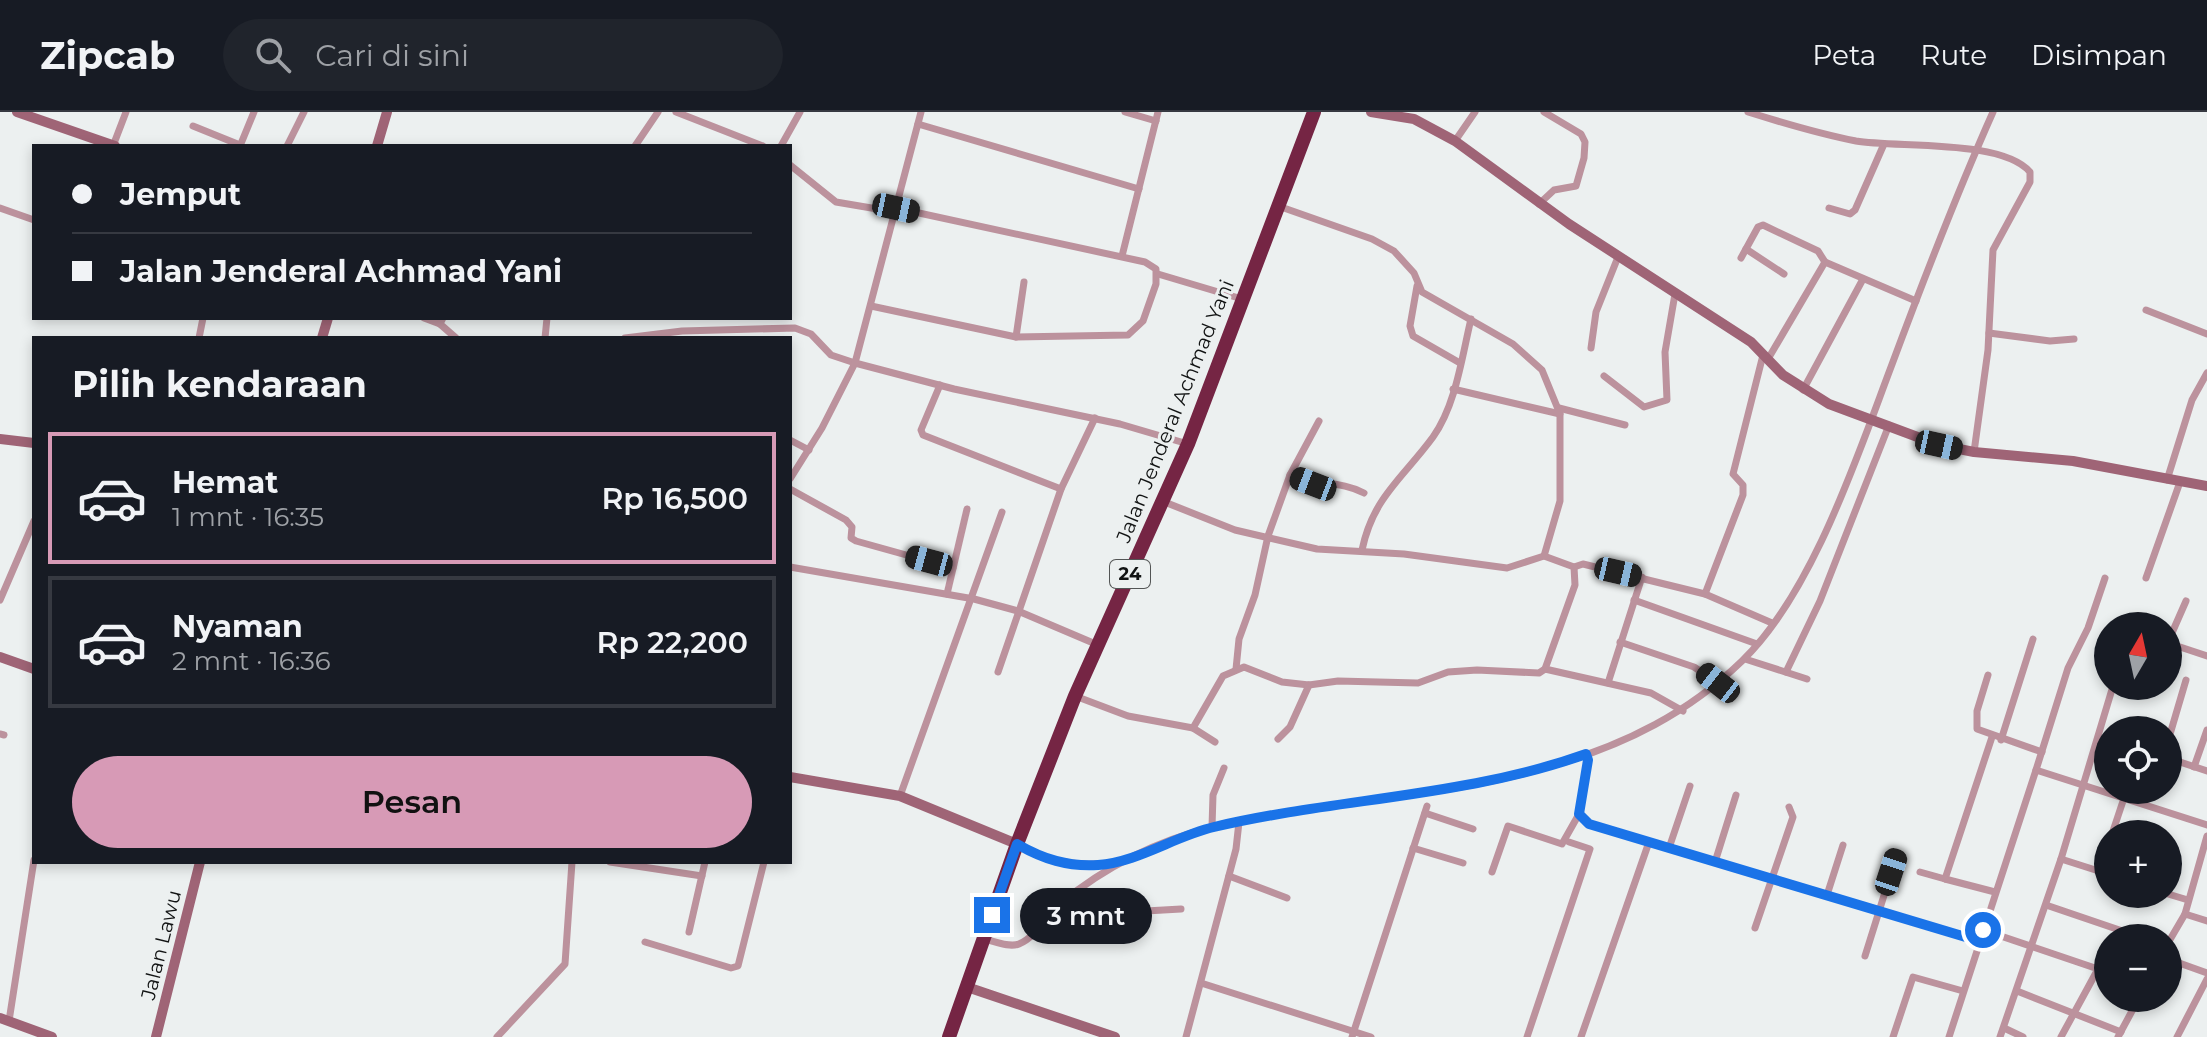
<!DOCTYPE html>
<html lang="id">
<head>
<meta charset="utf-8">
<style>
	:root { --surface:#171b24; --page:#20242c; --text:#f1f3f6; --muted:#9ea1a6; --line:#363941; --accent:#d79ab6 }
	body { margin:0; font-family:Montserrat,sans-serif; background:var(--page); color:var(--text); height:100vh; display:flex; flex-direction:column; font-size:30px; white-space:nowrap }
	* { box-sizing:border-box; margin:0 }
	p { font-size:26px; color:var(--muted) }
	.icon { flex:none; width:44px; height:44px; fill:none; stroke:currentColor; stroke-width:2; stroke-linecap:round; stroke-linejoin:round }
	.map { position:relative; flex:1; overflow:hidden }
	.drawer { position:absolute; left:32px; top:224px; width:760px; height:528px; display:flex; flex-direction:column; background:var(--surface); border-radius:0px; box-shadow:0 4px 12px #0003 }
	.drawer>* { flex:none }
	.hud { position:absolute; left:32px; top:32px; width:760px; height:176px; border-radius:0px; box-shadow:0 4px 12px #0003; display:grid; align-content:center; height:176px; padding:0 40px; background:var(--surface) }
	.needle { width:52px; rotate:9deg }
	.controls { position:absolute; left:2094px; top:500px; display:grid; gap:16px }
	.controls a { display:grid; place-items:center; width:88px; height:88px; border-radius:50%; background:var(--surface); box-shadow:0 4px 12px #0003; font-size:40px }
	.end { position:absolute; width:36px; height:36px; margin:-18px; border:10px solid #1a73e8; background:#fff; box-shadow:0 0 0 4px #fff }
	.from { border-radius:50% }
	.bubble { position:absolute; height:56px; border-radius:28px; background:var(--surface); box-shadow:0 4px 12px #0003; font-size:26px; font-weight:600; line-height:56px; text-align:center }
	.car { position:absolute; width:24px; height:48px; margin:-24px -12px; border-radius:10px; box-shadow:0 0 6px 2px #0007; background:linear-gradient(#222 24%,#8ab4d8 0 40%,#222 0 76%,#8ab4d8 0 86%,#222 0) }
	.hud b { display:flex; align-items:center; gap:28px; height:76px; font-size:30px }
	.hud b+b { border-top:2px solid var(--line) }
	.hud i { width:20px; height:20px; background:var(--text) }
	ul { padding:0; list-style:none }
	li { display:flex; align-items:center; gap:24px; height:132px; margin:0 16px 12px; padding:0 24px; border:4px solid var(--line); border-radius:0px }
	li div { flex:1 }
	li b { display:block; font-size:30px }
	li em { font-style:normal; font-weight:600 }
	li.active { border-color:var(--accent) }
	li>.icon { width:72px; height:72px; stroke-width:1.5 }
	h2 { padding:0 40px; font-size:36px; line-height:96px }
	.cta { display:flex; gap:16px; margin-top:auto; padding:16px 40px }
	.cta a { flex:1; height:92px; border-radius:48px; background:var(--accent); color:#111; font-size:32px; font-weight:600; line-height:92px; text-align:center }
	header { display:flex; align-items:center; gap:48px; box-sizing:border-box; height:112px; padding:0 40px; background:var(--surface); border-bottom:2px solid var(--line) }
	header strong { font-size:38px }
	nav { display:flex; gap:44px; margin-inline-start:auto; font-size:28px }
	.search { width:560px; height:72px; background:var(--page); display:flex; align-items:center; gap:20px; box-sizing:border-box; padding:0 28px; border-radius:44px; color:var(--muted); font-size:30px }
	.map>svg:first-child { display:block }
</style>
</head>
<body>
<header>
<strong>Zipcab</strong>
<div class="search"><svg class="icon" aria-label="search" viewBox="0 0 24 24"><circle cx="10" cy="10" r="6"/><path d="M15 15l6 6"/></svg>Cari di sini</div>
<nav><a>Peta</a><a>Rute</a><a>Disimpan</a></nav>
</header>
<div class="map">
<svg width="2207" height="925" viewBox="0 0 2207 925">
	<rect width="100%" height="100%" fill="#ecf0f0"/>
	<g fill="none" stroke-linecap="round" stroke-linejoin="round">
		<g stroke="#bc929d" stroke-width="7">
			<polyline points="676,0 763,34"/>
			<polyline points="1125,0 1156,9"/>
			<path d="M1748 0C1783 11 1820 22 1856 29 1897 36 2002 27 2030 60V70L1993 138 1988 238 1974 340"/>
			<polyline points="918,12 1139,77"/>
			<polyline points="193,14 240,33"/>
			<polyline points="1455,29 1475,0"/>
			<polyline points="113,34 126,0"/>
			<polyline points="240,34 254,0"/>
			<polyline points="287,34 304,0"/>
			<polyline points="635,34 658,0"/>
			<polyline points="781,34 800,0"/>
			<polyline points="790,53 836,90 895,100"/>
			<polyline points="1539,92 1554,78 1576,74 1584,46 1585,30 1581,22 1544,0"/>
			<polyline points="1281,95 1372,127 1394,139 1414,161 1422,180 1513,232 1542,258 1560,302 1560,389 1544,444"/>
			<polyline points="0,96 34,108"/>
			<polyline points="1829,96 1850,102 1855,98 1884,32"/>
			<polyline points="1746,137 1784,162"/>
			<polyline points="1122,144 1158,0"/>
			<polyline points="1741,146 1758,115 1763,113 1818,139 1825,150 1916,189"/>
			<polyline points="1158,162 1242,187"/>
			<polyline points="1417,174 1410,214 1413,224 1460,251"/>
			<polyline points="871,194 1016,225 1128,223 1143,209 1156,172 1156,157 1145,150 896,96"/>
			<polyline points="2146,198 2207,222"/>
			<polyline points="424,206 440,212"/>
			<polyline points="443,206 440,212 456,226"/>
			<polyline points="1989,221 2050,229 2074,227"/>
			<polyline points="1016,225 1024,170"/>
			<polyline points="199,226 203,206"/>
			<polyline points="545,226 547,206"/>
			<polyline points="625,226 682,219 795,216 811,222 831,243 855,251 954,277 1120,312 1188,332"/>
			<polyline points="1591,236 1596,200 1618,145"/>
			<polyline points="1768,247 1825,150"/>
			<polyline points="1604,264 1644,295 1667,288 1665,240 1675,182"/>
			<polyline points="940,273 921,318 923,323 1061,377"/>
			<polyline points="1453,277 1560,302"/>
			<polyline points="1803,278 1863,167"/>
			<polyline points="1559,296 1625,313"/>
			<polyline points="790,328 809,338"/>
			<path d="M1290 363C1317 373 1341 369 1364 381"/>
			<polyline points="790,367 822,316 855,251 921,0"/>
			<polyline points="2167,368 2192,288 2207,261"/>
			<polyline points="790,377 846,408 852,415 851,426 856,429 953,456"/>
			<path d="M1362 438C1373 385 1403 366 1433 325 1456 293 1462 244 1471 207"/>
			<polyline points="790,455 974,487 1018,499 1098,533"/>
			<polyline points="1574,455 1583,452 1705,482 1772,511"/>
			<polyline points="2146,466 2180,370"/>
			<polyline points="947,482 967,397"/>
			<polyline points="1705,482 1743,383 1743,373 1733,362 1763,243"/>
			<polyline points="0,488 34,409"/>
			<polyline points="1634,488 1757,532"/>
			<polyline points="2137,514 2141,504"/>
			<polyline points="1620,530 1694,555 1718,571"/>
			<polyline points="2168,530 2186,489"/>
			<polyline points="2168,531 2207,544"/>
			<polyline points="1745,547 1807,567"/>
			<polyline points="1236,557 1239,527 1255,483 1268,424 1290,363 1319,309"/>
			<polyline points="1545,557 1651,581 1683,599"/>
			<polyline points="998,560 1061,377 1095,306"/>
			<polyline points="1786,560 1820,489 1889,313"/>
			<polyline points="1988,563 1977,599 1977,617 2042,640"/>
			<polyline points="1608,571 1642,465"/>
			<polyline points="1075,584 1128,604 1193,616 1223,564 1244,555 1282,570 1309,573 1338,569 1418,571 1448,560 1477,558 1539,561 1545,557 1575,473 1574,455 1544,444 1507,456 1404,442 1317,437 1235,418 1162,389"/>
			<polyline points="1193,616 1215,630"/>
			<polyline points="0,622 4,623"/>
			<polyline points="1992,625 1945,767 1995,780"/>
			<polyline points="1278,627 1290,615 1309,573"/>
			<polyline points="2001,628 2033,527"/>
			<polyline points="2168,629 2186,568"/>
			<polyline points="1586,642 1588,648 1579,702 1589,712 1979,829"/>
			<polyline points="2168,646 2207,659"/>
			<polyline points="2194,655 2207,618"/>
			<polyline points="2036,658 2068,556 2088,516 2105,466"/>
			<polyline points="900,684 1002,400"/>
			<polyline points="1425,701 1473,717"/>
			<polyline points="1212,715 1213,683 1224,656"/>
			<polyline points="2112,722 2124,686"/>
			<polyline points="2207,724 2185,802 2207,809"/>
			<path d="M1017 732C1049 750 1078 756 1115 750"/>
			<polyline points="1413,736 1463,751"/>
			<polyline points="1669,736 1690,674"/>
			<polyline points="2061,747 2108,762"/>
			<polyline points="610,750 702,764"/>
			<polyline points="1715,750 1736,683"/>
			<polyline points="1492,760 1508,714 1562,732 1579,702"/>
			<polyline points="1920,760 1945,767"/>
			<polyline points="2100,760 2108,734"/>
			<polyline points="1229,764 1287,786"/>
			<polyline points="2168,782 2188,788"/>
			<polyline points="1827,783 1843,733"/>
			<polyline points="1065,788 1093,802 1181,797"/>
			<polyline points="2046,793 2143,826"/>
			<polyline points="1755,816 1793,705 1789,695"/>
			<polyline points="1983,818 2098,857 2108,838"/>
			<polyline points="689,820 705,750"/>
			<path d="M984 827C994 829 1009 836 1019 832 1035 826 1048 803 1060 792 1104 755 1158 728 1214 715 1326 688 1444 687 1555 653 1626 632 1688 601 1742 549 1812 482 1857 345 1891 255 1923 169 1956 83 1993 0"/>
			<polyline points="645,830 731,856 738,854 764,750"/>
			<polyline points="2168,831 2185,802"/>
			<polyline points="1865,844 1897,742"/>
			<polyline points="2168,847 2207,861"/>
			<polyline points="1201,871 1371,925"/>
			<polyline points="2017,879 2121,920"/>
			<polyline points="9,909 34,748"/>
			<polyline points="2004,916 2023,925"/>
			<polyline points="497,925 565,852 572,750"/>
			<polyline points="1186,925 1236,737 1239,710"/>
			<polyline points="1352,925 1427,694"/>
			<polyline points="1527,925 1590,737 1569,730"/>
			<polyline points="1581,925 1649,730"/>
			<polyline points="1893,925 1913,865 1963,879"/>
			<polyline points="1949,925 2036,658 2207,713"/>
			<polyline points="2000,925 2061,747 2113,574"/>
			<polyline points="2061,925 2098,857"/>
			<polyline points="2118,925 2139,886"/>
			<polyline points="2177,925 2207,867"/>
		</g>
		<g stroke="#9f6476" stroke-width="10">
			<polyline points="17,0 115,34"/>
			<polyline points="1371,0 1414,7 1455,29 1569,112 1751,230 1783,263 1829,292 1939,333 1974,340 2073,349 2207,374"/>
			<polyline points="377,34 387,0"/>
			<polyline points="322,226 328,206"/>
			<polyline points="0,327 34,331"/>
			<polyline points="0,545 34,557"/>
			<polyline points="790,665 900,684 1017,732"/>
			<polyline points="967,875 1115,925"/>
			<polyline points="0,906 52,925"/>
			<polyline points="156,925 200,750"/>
		</g>
		<polyline stroke="#752544" stroke-width="14" points="949,925 1017,732 1075,584 1188,332 1314,0"/>
	</g>
	<g fill="none" stroke-linecap="round" stroke-linejoin="round">
		<path stroke="#1a73e8" stroke-width="10" d="M992 803 1017 732C1043 747 1068 755 1098 753 1138 750 1175 724 1214 715 1337 686 1466 685 1586 642L1588 648 1579 702 1589 712 1979 829 1983 818"/>
	</g>
	<g text-anchor="middle" dominant-baseline="central" stroke-width="6" stroke-linejoin="round" paint-order="stroke">
		<rect fill="#ecf0f0" stroke="#535555" stroke-width="2" x="1110" y="448" width="40" height="28" rx="6"/>
		<g font-size="18" font-weight="bold" fill="#111313">
			<text x="1130" y="462">24</text>
		</g>
		<g font-size="20" fill="#111313" stroke="#ecf0f0">
			<text transform="translate(1175 299) rotate(-68)">Jalan Jenderal Achmad Yani</text>
			<text transform="translate(161 833) rotate(-76)">Jalan Lawu</text>
		</g>
	</g>
</svg>
<div class="controls">
<a><svg class="needle" viewBox="-14 -14 28 28"><path d="M0-13l5 13h-10z" fill="#e53935"/><path d="M0 13l5-13h-10z" fill="#9ea1a6"/></svg></a>
<a><svg class="icon" aria-label="locate" viewBox="0 0 24 24"><circle cx="12" cy="12" r="6"/><path d="M12 2v4M12 18v4M2 12h4M18 12h4"/></svg></a>
<a>+</a>
<a>−</a>
</div>
<i class="end from" style="left:1983px;top:818px"></i>
<i class="end" style="left:992px;top:803px"></i>
<div class="bubble" style="left:1020px;top:776px;width:132px">3 mnt</div>
<i class="car" style="left:896px;top:96px;rotate:102deg"></i>
<i class="car" style="left:1939px;top:333px;rotate:102deg"></i>
<i class="car" style="left:1313px;top:372px;rotate:291deg"></i>
<i class="car" style="left:929px;top:449px;rotate:285deg"></i>
<i class="car" style="left:1618px;top:460px;rotate:103deg"></i>
<i class="car" style="left:1718px;top:571px;rotate:308deg"></i>
<i class="car" style="left:1891px;top:760px;rotate:18deg"></i>
<div class="hud">
<b><i class="from"></i>Jemput</b>
<b><i></i>Jalan Jenderal Achmad Yani</b>
</div>
<section class="drawer">
<h2>Pilih kendaraan</h2>
<ul>
<li class="active"><svg class="icon" aria-label="car" viewBox="0 0 24 24"><path d="M5 17H2v-5l4-1 3-4h7l3 4 3 1v5h-3M9 17h6M6 11h13"/><circle cx="7" cy="17" r="2"/><circle cx="17" cy="17" r="2"/></svg><div><b>Hemat</b><p>1 mnt · 16:35</p></div><em>Rp 16,500</em></li>
<li><svg class="icon" aria-label="car" viewBox="0 0 24 24"><path d="M5 17H2v-5l4-1 3-4h7l3 4 3 1v5h-3M9 17h6M6 11h13"/><circle cx="7" cy="17" r="2"/><circle cx="17" cy="17" r="2"/></svg><div><b>Nyaman</b><p>2 mnt · 16:36</p></div><em>Rp 22,200</em></li>
</ul>
<div class="cta"><a>Pesan</a></div>
</section>
</div>
</body>
</html>
